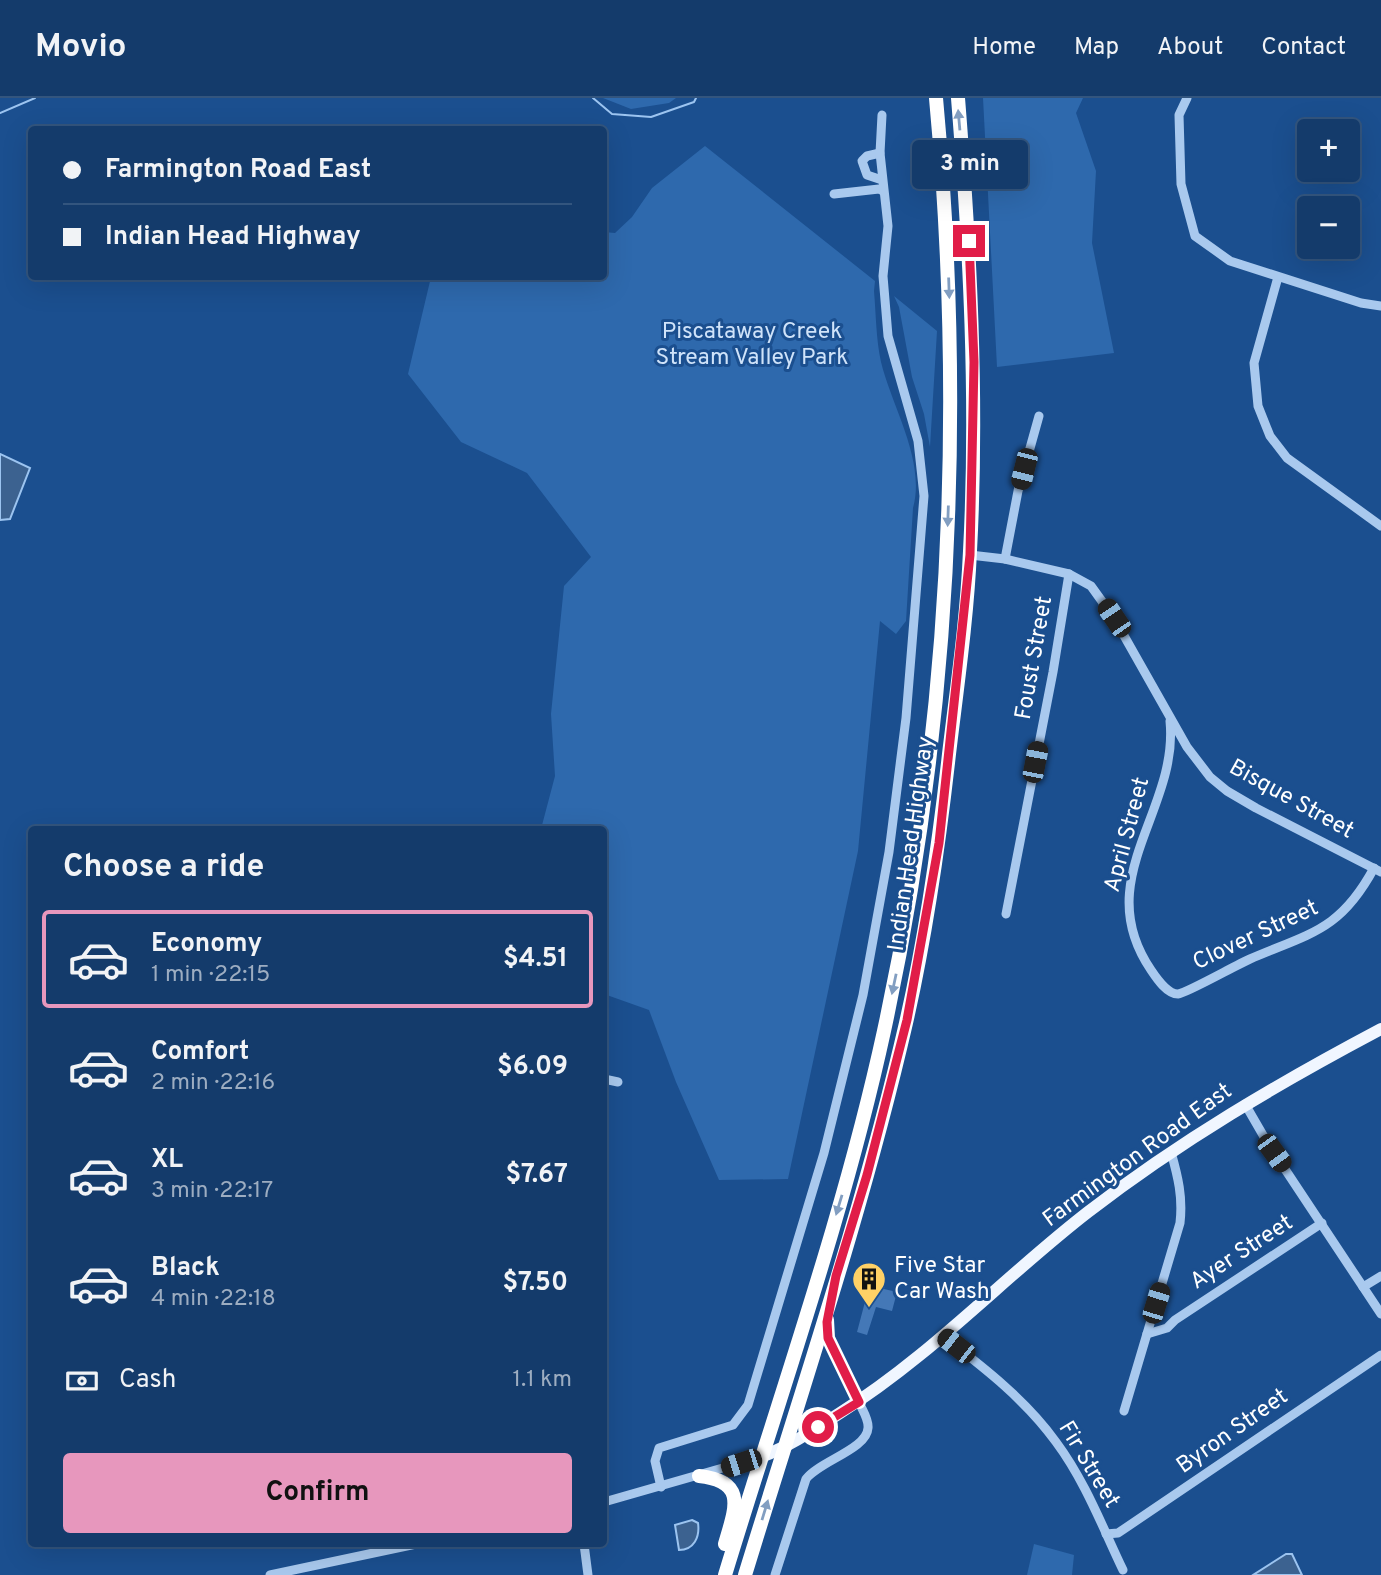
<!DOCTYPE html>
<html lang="en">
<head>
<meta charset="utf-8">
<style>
	:root { --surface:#143b6b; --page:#214673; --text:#f1f3f6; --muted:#9dadc1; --line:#33557e; --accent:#e797bd }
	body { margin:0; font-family:Overpass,sans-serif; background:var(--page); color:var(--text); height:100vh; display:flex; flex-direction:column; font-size:26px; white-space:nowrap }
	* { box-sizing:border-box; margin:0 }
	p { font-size:23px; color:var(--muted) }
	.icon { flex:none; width:38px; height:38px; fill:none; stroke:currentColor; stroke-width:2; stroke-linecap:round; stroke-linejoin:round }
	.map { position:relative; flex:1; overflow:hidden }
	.sheet { position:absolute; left:28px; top:728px; width:579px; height:721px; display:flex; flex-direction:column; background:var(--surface); border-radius:7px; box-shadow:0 7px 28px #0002,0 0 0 2px var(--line) }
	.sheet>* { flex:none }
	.hud { position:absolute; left:28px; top:28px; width:579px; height:154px; border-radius:7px; box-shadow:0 7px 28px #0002,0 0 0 2px var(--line); display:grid; align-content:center; height:154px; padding:0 35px; background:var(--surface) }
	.buttons { position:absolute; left:1297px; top:21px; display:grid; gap:14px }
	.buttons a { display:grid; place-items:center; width:63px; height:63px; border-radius:7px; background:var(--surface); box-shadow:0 7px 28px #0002,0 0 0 2px var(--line); font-size:35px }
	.end { position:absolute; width:32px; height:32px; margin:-16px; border:9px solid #e11d48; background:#fff; box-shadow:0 0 0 4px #fff }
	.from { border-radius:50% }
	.bubble { position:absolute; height:49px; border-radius:7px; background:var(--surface); box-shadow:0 7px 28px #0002,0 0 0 2px var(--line); font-size:23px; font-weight:700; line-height:49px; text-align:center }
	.car { position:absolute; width:21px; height:42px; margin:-21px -10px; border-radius:9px; box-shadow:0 0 5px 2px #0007; background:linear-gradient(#222 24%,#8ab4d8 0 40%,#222 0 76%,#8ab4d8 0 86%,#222 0) }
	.hud b { display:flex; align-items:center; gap:24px; height:66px; font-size:26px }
	.hud b+b { border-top:2px solid var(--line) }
	.hud i { width:18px; height:18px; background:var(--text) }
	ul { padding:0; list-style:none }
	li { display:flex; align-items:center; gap:21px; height:98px; margin:0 14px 10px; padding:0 21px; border:4px solid transparent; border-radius:7px }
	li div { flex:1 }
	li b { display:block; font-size:26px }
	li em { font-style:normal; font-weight:700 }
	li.on { border-color:var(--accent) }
	li>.icon { width:63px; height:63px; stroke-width:1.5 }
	h2 { padding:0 35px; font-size:32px; line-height:84px }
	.pay { display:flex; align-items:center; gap:18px; height:77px; padding:0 35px; font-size:26px }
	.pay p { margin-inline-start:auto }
	.primary-button { display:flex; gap:14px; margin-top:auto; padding:14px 35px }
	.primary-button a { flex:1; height:80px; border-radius:7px; background:var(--accent); color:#111; font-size:28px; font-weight:700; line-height:80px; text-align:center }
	header { display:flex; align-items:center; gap:42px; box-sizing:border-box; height:98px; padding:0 35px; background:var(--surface); border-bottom:2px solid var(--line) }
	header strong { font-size:33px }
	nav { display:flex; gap:38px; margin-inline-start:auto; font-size:24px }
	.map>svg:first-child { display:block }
</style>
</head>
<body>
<header>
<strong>Movio</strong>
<nav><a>Home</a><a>Map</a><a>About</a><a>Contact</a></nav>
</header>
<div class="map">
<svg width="1381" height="1477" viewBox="0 0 1381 1477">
	<rect width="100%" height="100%" fill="#1b4f8f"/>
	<g fill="#2e69ad">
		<polygon points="603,0 676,0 669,5 631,11"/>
		<polygon points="983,0 1083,0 1076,15 1096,73 1092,145 1114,255 997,269"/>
		<path d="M705 48 875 183 874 193C876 216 876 241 881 264 892 309 926 363 913 410L906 523 896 536 880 523 858 753 788 1081 719 1082 676 984 649 912 604 896V732L541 731 555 678 551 616 564 488 591 459 527 375 461 344 408 276 431 179 604 178V134L615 135 632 119 652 90Z"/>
		<polygon points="894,198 937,233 930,349 924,316 912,279 899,209"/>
		<polygon points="1034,1446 1074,1457 1072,1477 1027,1477"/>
	</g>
	<g fill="#3c6290" stroke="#9cc4f0" stroke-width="2">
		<polygon points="0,356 30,370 10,421 0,422"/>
		<path d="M692 1422 698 1425C700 1439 694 1452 679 1452L675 1427Z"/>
		<polygon points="1286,1456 1292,1456 1302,1477 1253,1477"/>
	</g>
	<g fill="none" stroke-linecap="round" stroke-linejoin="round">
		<g stroke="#9cc4f0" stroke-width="2">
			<polyline points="593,0 612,16 651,19 694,4 696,0"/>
			<polyline points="0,15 35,0"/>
		</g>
	</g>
	<polygon fill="#4478b7" points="878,1181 886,1183 884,1191 897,1194 892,1213 876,1209 867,1237 857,1234 870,1185 877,1187"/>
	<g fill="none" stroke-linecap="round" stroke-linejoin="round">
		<g stroke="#a9c9ee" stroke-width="9">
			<polyline points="1187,0 1179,17 1181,86 1195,138 1230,163 1361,205 1381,208"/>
			<polyline points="880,55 867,58 862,63 867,77 882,82"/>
			<polyline points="834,96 879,91 883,93"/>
			<polyline points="1278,179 1254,265 1258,308 1270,338 1287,360 1381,428"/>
			<polyline points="970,457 1005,461 1069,476 1091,488 1114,520 1187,649 1210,679 1227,693 1256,710 1381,774"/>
			<polyline points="1005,461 1018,393 1039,318"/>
			<path d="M1170 623C1179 713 1089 781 1151 872 1157 881 1167 896 1178 896 1187 895 1236 867 1250 861 1310 835 1340 833 1374 770"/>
			<polyline points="1006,816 1053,574 1069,476"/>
			<polyline points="604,981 618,984"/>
			<polyline points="1245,1006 1267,1044 1381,1216"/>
			<polyline points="1363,1189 1381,1178"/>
			<polyline points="1147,1236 1167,1230 1175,1222 1322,1125"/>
			<path d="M943 1238C983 1269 1026 1302 1056 1344 1085 1383 1102 1428 1123 1472"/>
			<path d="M1124 1313 1180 1125C1183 1099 1178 1079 1171 1054"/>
			<polyline points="661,1389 655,1363 659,1350 733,1327 748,1307 824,1055 863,897 889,754 906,620 924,398 918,343 888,238 883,178 888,128 880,55 882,17"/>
			<polyline points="604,1404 761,1359"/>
			<polyline points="1106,1436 1118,1435 1124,1431 1381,1257"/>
			<polyline points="584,1446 588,1477"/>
			<polyline points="270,1477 416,1446"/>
			<path d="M775 1477 806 1381C820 1363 867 1351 868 1330 869 1321 862 1312 859 1304"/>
		</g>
		<path stroke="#f0f6ff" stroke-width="12" d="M761 1359C790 1348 815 1331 840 1315 931 1258 1004 1179 1088 1114 1180 1043 1279 985 1381 931"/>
		<g stroke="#fff" stroke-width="14">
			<polyline points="827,1222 828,1240 859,1304"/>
			<path d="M699 1378C748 1383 735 1411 725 1446"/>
			<path d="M725 1477C780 1296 844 1117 884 933 951 624 965 315 936 0"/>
			<path d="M745 1477C801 1294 863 1112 906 925 926 837 939 746 949 656 957 589 967 521 970 453 978 302 970 151 958 0"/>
		</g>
	</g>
	<defs><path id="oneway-solid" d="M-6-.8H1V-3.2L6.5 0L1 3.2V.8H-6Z" transform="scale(1.75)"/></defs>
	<g fill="#829ec1">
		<use href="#oneway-solid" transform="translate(959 22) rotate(-95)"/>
		<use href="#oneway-solid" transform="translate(949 190) rotate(88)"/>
		<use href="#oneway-solid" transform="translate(948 418) rotate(92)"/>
		<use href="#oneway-solid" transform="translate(894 886) rotate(102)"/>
		<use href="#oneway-solid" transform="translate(839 1107) rotate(107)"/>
		<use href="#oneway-solid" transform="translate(765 1412) rotate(-73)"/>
	</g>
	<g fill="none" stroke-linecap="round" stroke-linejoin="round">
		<polyline stroke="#e11d48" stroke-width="9" points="818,1329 859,1304 828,1240 827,1224 836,1178 867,1077 907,922 939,745 970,457 974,264 969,143"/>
	</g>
	<defs>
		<g id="building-pin" transform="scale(1.75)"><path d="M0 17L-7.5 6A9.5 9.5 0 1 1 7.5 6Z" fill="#ffd166" stroke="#1b4f8f"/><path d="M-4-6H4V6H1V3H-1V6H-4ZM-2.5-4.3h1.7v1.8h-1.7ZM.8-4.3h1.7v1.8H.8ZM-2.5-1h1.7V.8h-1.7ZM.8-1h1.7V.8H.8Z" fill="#111"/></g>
	</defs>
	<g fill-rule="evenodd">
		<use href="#building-pin" x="869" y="1181"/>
	</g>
	<g text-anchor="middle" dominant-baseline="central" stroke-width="6" stroke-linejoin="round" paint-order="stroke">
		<g font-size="23" fill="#cfe3fa" stroke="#1b4f8f">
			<text x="752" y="234">Piscataway Creek<tspan x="752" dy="26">Stream Valley Park</tspan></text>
		</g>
		<g font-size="23" fill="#fff" stroke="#1b4f8f">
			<text transform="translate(1035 560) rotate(-80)">Foust Street</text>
			<text transform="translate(1291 702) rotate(29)">Bisque Street</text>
			<text transform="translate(1128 737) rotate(-75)">April Street</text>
			<text transform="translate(912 746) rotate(-82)">Indian Head Highway</text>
			<text transform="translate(1256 838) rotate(-25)">Clover Street</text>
			<text transform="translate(1138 1058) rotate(-36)">Farmington Road East</text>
			<text transform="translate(1242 1155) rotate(-33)">Ayer Street</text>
			<text transform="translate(1233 1334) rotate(-35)">Byron Street</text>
			<text transform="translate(1088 1367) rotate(59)">Fir Street</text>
		</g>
		<g font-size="23" fill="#fff" stroke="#1b4f8f" text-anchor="start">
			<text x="894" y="1168">Five Star<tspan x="894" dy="26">Car Wash</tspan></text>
		</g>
	</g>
</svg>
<div class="buttons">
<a>+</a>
<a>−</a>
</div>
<i class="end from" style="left:818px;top:1329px"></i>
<i class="end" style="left:969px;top:143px"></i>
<div class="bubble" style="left:912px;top:42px;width:116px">3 min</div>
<i class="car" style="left:1024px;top:371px;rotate:194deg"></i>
<i class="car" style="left:1114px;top:520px;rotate:326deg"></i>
<i class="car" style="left:1035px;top:664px;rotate:11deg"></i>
<i class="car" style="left:1274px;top:1055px;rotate:144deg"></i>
<i class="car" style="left:1156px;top:1205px;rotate:17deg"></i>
<i class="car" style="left:956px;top:1248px;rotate:308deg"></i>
<i class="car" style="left:741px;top:1365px;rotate:252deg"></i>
<div class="hud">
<b><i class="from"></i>Farmington Road East</b>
<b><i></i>Indian Head Highway</b>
</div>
<section class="sheet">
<h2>Choose a ride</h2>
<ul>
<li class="on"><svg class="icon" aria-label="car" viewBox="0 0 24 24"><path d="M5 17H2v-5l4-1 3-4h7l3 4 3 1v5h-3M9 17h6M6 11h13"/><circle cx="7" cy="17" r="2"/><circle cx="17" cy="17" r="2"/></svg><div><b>Economy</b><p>1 min · 22:15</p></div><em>$4.51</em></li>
<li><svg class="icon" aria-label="car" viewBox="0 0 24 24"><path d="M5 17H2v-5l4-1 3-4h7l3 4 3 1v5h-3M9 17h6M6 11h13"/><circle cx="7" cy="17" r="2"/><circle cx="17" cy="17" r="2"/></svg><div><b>Comfort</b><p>2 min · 22:16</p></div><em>$6.09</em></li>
<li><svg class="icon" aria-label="car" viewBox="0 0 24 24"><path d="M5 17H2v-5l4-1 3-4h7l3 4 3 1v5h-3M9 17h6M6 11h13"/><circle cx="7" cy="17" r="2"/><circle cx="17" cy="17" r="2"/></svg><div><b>XL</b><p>3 min · 22:17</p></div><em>$7.67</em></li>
<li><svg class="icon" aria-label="car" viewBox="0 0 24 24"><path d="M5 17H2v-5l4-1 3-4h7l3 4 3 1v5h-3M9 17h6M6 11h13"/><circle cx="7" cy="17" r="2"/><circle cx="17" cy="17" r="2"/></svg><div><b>Black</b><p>4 min · 22:18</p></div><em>$7.50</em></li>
</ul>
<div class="pay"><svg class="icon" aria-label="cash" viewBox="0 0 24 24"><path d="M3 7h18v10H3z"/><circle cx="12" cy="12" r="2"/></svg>Cash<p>1.1 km</p></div>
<div class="primary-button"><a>Confirm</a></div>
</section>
</div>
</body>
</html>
